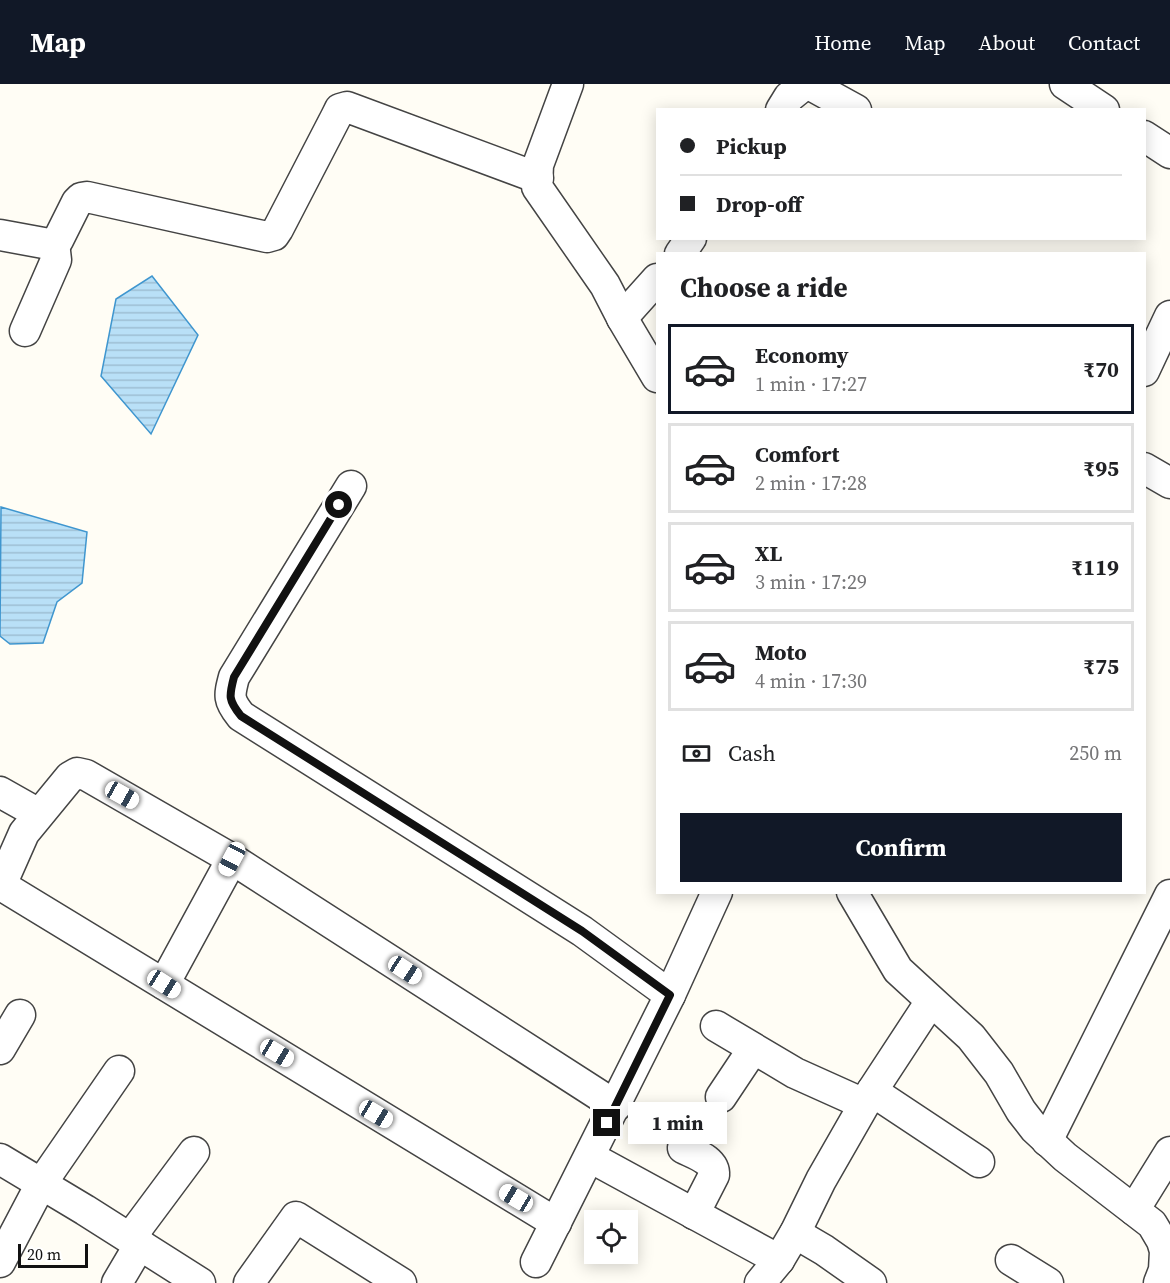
<!DOCTYPE html>
<html lang="en">
<head>
<meta charset="utf-8">
<style>
	:root { --surface:#fff; --page:#f2f2f2; --text:#202124; --muted:#757577; --line:#e0e0e0; --accent:#111827 }
	body { margin:0; font-family:"Source Serif 4",serif; background:var(--page); color:var(--text); height:100vh; display:flex; flex-direction:column; font-size:22px; white-space:nowrap }
	* { box-sizing:border-box; margin:0 }
	p { font-size:20px; color:var(--muted) }
	.icon { flex:none; width:33px; height:33px; fill:none; stroke:currentColor; stroke-width:2; stroke-linecap:round; stroke-linejoin:round }
	.map { position:relative; flex:1; overflow:hidden }
	.sheet { position:absolute; left:656px; top:168px; width:490px; height:642px; display:flex; flex-direction:column; background:var(--surface); border-radius:0px; box-shadow:0 3px 15px #0003 }
	.sheet>* { flex:none }
	.guide { position:absolute; left:656px; top:24px; width:490px; height:132px; border-radius:0px; box-shadow:0 3px 15px #0003; display:grid; align-content:center; height:132px; padding:0 24px; background:var(--surface) }
	.tools { position:absolute; left:584px; top:1126px; display:grid; gap:12px }
	.tools a { display:grid; place-items:center; width:54px; height:54px; border-radius:0px; background:var(--surface); box-shadow:0 3px 15px #0003; font-size:30px }
	.scale { position:absolute; left:18px; bottom:15px; width:70px; box-sizing:border-box; padding-left:6px; border:3px solid #111; border-top:0; font-size:16px; line-height:21px; white-space:nowrap; color:#111; -webkit-text-stroke:4px #fff; paint-order:stroke }
	.end { position:absolute; width:27px; height:27px; margin:-14px; border:8px solid #111; background:#fff; box-shadow:0 0 0 3px #fff }
	.from { border-radius:50% }
	.bubble { position:absolute; height:42px; border-radius:0px; background:var(--surface); box-shadow:0 3px 15px #0003; font-size:20px; font-weight:700; line-height:42px; text-align:center }
	.car { position:absolute; width:18px; height:36px; margin:-18px -9px; border-radius:8px; box-shadow:0 0 4px 2px #0007; background:linear-gradient(#fff 24%,#345 0 40%,#fff 0 76%,#345 0 86%,#fff 0) }
	.guide b { display:flex; align-items:center; gap:21px; height:57px; font-size:22px }
	.guide b+b { border-top:2px solid var(--line) }
	.guide i { width:15px; height:15px; background:var(--text) }
	ul { padding:0; list-style:none }
	li { display:flex; align-items:center; gap:18px; height:90px; margin:0 12px 9px; padding:0 12px; border:3px solid var(--line); border-radius:0px }
	li div { flex:1 }
	li b { display:block; font-size:22px }
	li em { font-style:normal; font-weight:700 }
	li.selected { border-color:var(--accent) }
	li>.icon { width:54px; height:54px; stroke-width:1.5 }
	h2 { padding:0 24px; font-size:27px; line-height:72px }
	.pay { display:flex; align-items:center; gap:15px; height:66px; padding:0 24px; font-size:22px }
	.pay p { margin-inline-start:auto }
	.primary-button { display:flex; gap:12px; margin-top:auto; padding:12px 24px }
	.primary-button a { flex:1; height:69px; border-radius:0px; background:var(--accent); color:#fff; font-size:24px; font-weight:700; line-height:69px; text-align:center }
	header { display:flex; align-items:center; gap:36px; box-sizing:border-box; height:84px; padding:0 30px; background:var(--accent); color:#fff }
	header strong { font-size:28px }
	nav { display:flex; gap:33px; margin-inline-start:auto; font-size:21px }
	.map>svg:first-child { display:block }
</style>
</head>
<body>
<header>
<strong>Map</strong>
<nav><a>Home</a><a>Map</a><a>About</a><a>Contact</a></nav>
</header>
<div class="map">
<svg width="1170" height="1199" viewBox="0 0 1170 1199">
	<defs>
		<pattern id="water-rules" width="6" height="5" patternUnits="userSpaceOnUse" patternTransform="scale(1.5)"><rect width="6" height="5" fill="#b9e0f7"/><path d="M0 2.5h6" fill="none" stroke="#9ebfd3"/></pattern>
	</defs>
	<rect width="100%" height="100%" fill="#fffdf5"/>
	<g fill="url(#water-rules)" stroke="#3f96cf" stroke-width="1.5">
		<polygon points="152,192 198,251 151,350 101,292 116,215"/>
		<polygon points="1,423 87,448 82,499 57,518 43,559 10,560 0,552"/>
	</g>
	<g fill="none" stroke-linecap="round" stroke-linejoin="round">
		<g stroke="#444" stroke-width="33">
			<g id="minor">
				<polyline points="568,0 538,81 537,103 605,201 622,234 657,293"/>
				<polyline points="809,0 856,26"/>
				<polyline points="1065,0 1104,26"/>
				<polyline points="781,26 789,13 805,0"/>
				<polyline points="1144,52 1170,69"/>
				<polyline points="0,151 49,160 58,156 77,118 81,114 87,113 267,153 274,151 278,145 336,33 340,25 347,23 538,94"/>
				<polyline points="680,170 691,154"/>
				<polyline points="622,234 657,195"/>
				<polyline points="25,247 56,176 54,159"/>
				<polyline points="1144,287 1170,232"/>
				<polyline points="1144,384 1170,399"/>
				<path d="M351 402 234 593C229 612 228 616 241 632L582 847 670 911"/>
				<polyline points="0,708 39,730"/>
				<polyline points="852,808 898,886 971,953 999,989 1021,1027 1035,1045 1065,1073 1152,1140 1162,1157 1165,1167 1164,1186 1159,1199"/>
				<polyline points="164,900 232,775"/>
				<polyline points="716,942 795,989 864,1020"/>
				<polyline points="0,965 20,931"/>
				<polyline points="872,1007 979,1078"/>
				<polyline points="721,1013 753,965"/>
				<polyline points="1047,1057 1170,811"/>
				<path d="M683 1064C695 1070 715 1076 714 1091L694 1130"/>
				<polyline points="590,1073 779,1176"/>
				<polyline points="0,1075 85,1126 200,1199"/>
				<polyline points="1134,1126 1170,1068"/>
				<polyline points="556,1139 1,801 24,749 70,693 77,689 86,691 232,775 616,1022"/>
				<polyline points="795,1149 824,1166 871,1199"/>
				<polyline points="130,1154 194,1068"/>
				<polyline points="1011,1176 1048,1199"/>
				<polyline points="0,1178 41,1100 119,987"/>
				<polyline points="536,1178 670,911 717,808"/>
				<polyline points="117,1199 140,1160"/>
				<polyline points="249,1199 296,1133 401,1199"/>
				<polyline points="760,1199 779,1176 795,1149 821,1096 872,1007 931,917"/>
			</g>
		</g>
		<use href="#minor" stroke="#fff" stroke-width="30"/>
	</g>
	<g fill="none" stroke-linecap="round" stroke-linejoin="round">
		<path stroke="#111" stroke-width="8" d="M339 421 234 593C229 612 228 616 241 632L582 847 670 911 607 1039"/>
	</g>
</svg>
<div class="tools">
<a><svg class="icon" aria-label="locate" viewBox="0 0 24 24"><circle cx="12" cy="12" r="6"/><path d="M12 2v4M12 18v4M2 12h4M18 12h4"/></svg></a>
</div>
<div class="scale">20 m</div>
<i class="end from" style="left:339px;top:421px"></i>
<i class="end" style="left:607px;top:1039px"></i>
<div class="bubble" style="left:628px;top:1018px;width:99px">1 min</div>
<i class="car" style="left:122px;top:711px;rotate:119deg"></i>
<i class="car" style="left:232px;top:775px;rotate:208deg"></i>
<i class="car" style="left:405px;top:886px;rotate:123deg"></i>
<i class="car" style="left:164px;top:900px;rotate:122deg"></i>
<i class="car" style="left:277px;top:969px;rotate:121deg"></i>
<i class="car" style="left:376px;top:1030px;rotate:121deg"></i>
<i class="car" style="left:516px;top:1114px;rotate:301deg"></i>
<div class="guide">
<b><i class="from"></i>Pickup</b>
<b><i></i>Drop-off</b>
</div>
<section class="sheet">
<h2>Choose a ride</h2>
<ul>
<li class="selected"><svg class="icon" aria-label="car" viewBox="0 0 24 24"><path d="M5 17H2v-5l4-1 3-4h7l3 4 3 1v5h-3M9 17h6M6 11h13"/><circle cx="7" cy="17" r="2"/><circle cx="17" cy="17" r="2"/></svg><div><b>Economy</b><p>1 min · 17:27</p></div><em>₹70</em></li>
<li><svg class="icon" aria-label="car" viewBox="0 0 24 24"><path d="M5 17H2v-5l4-1 3-4h7l3 4 3 1v5h-3M9 17h6M6 11h13"/><circle cx="7" cy="17" r="2"/><circle cx="17" cy="17" r="2"/></svg><div><b>Comfort</b><p>2 min · 17:28</p></div><em>₹95</em></li>
<li><svg class="icon" aria-label="car" viewBox="0 0 24 24"><path d="M5 17H2v-5l4-1 3-4h7l3 4 3 1v5h-3M9 17h6M6 11h13"/><circle cx="7" cy="17" r="2"/><circle cx="17" cy="17" r="2"/></svg><div><b>XL</b><p>3 min · 17:29</p></div><em>₹119</em></li>
<li><svg class="icon" aria-label="car" viewBox="0 0 24 24"><path d="M5 17H2v-5l4-1 3-4h7l3 4 3 1v5h-3M9 17h6M6 11h13"/><circle cx="7" cy="17" r="2"/><circle cx="17" cy="17" r="2"/></svg><div><b>Moto</b><p>4 min · 17:30</p></div><em>₹75</em></li>
</ul>
<div class="pay"><svg class="icon" aria-label="cash" viewBox="0 0 24 24"><path d="M3 7h18v10H3z"/><circle cx="12" cy="12" r="2"/></svg>Cash<p>250 m</p></div>
<div class="primary-button"><a>Confirm</a></div>
</section>
</div>
</body>
</html>
